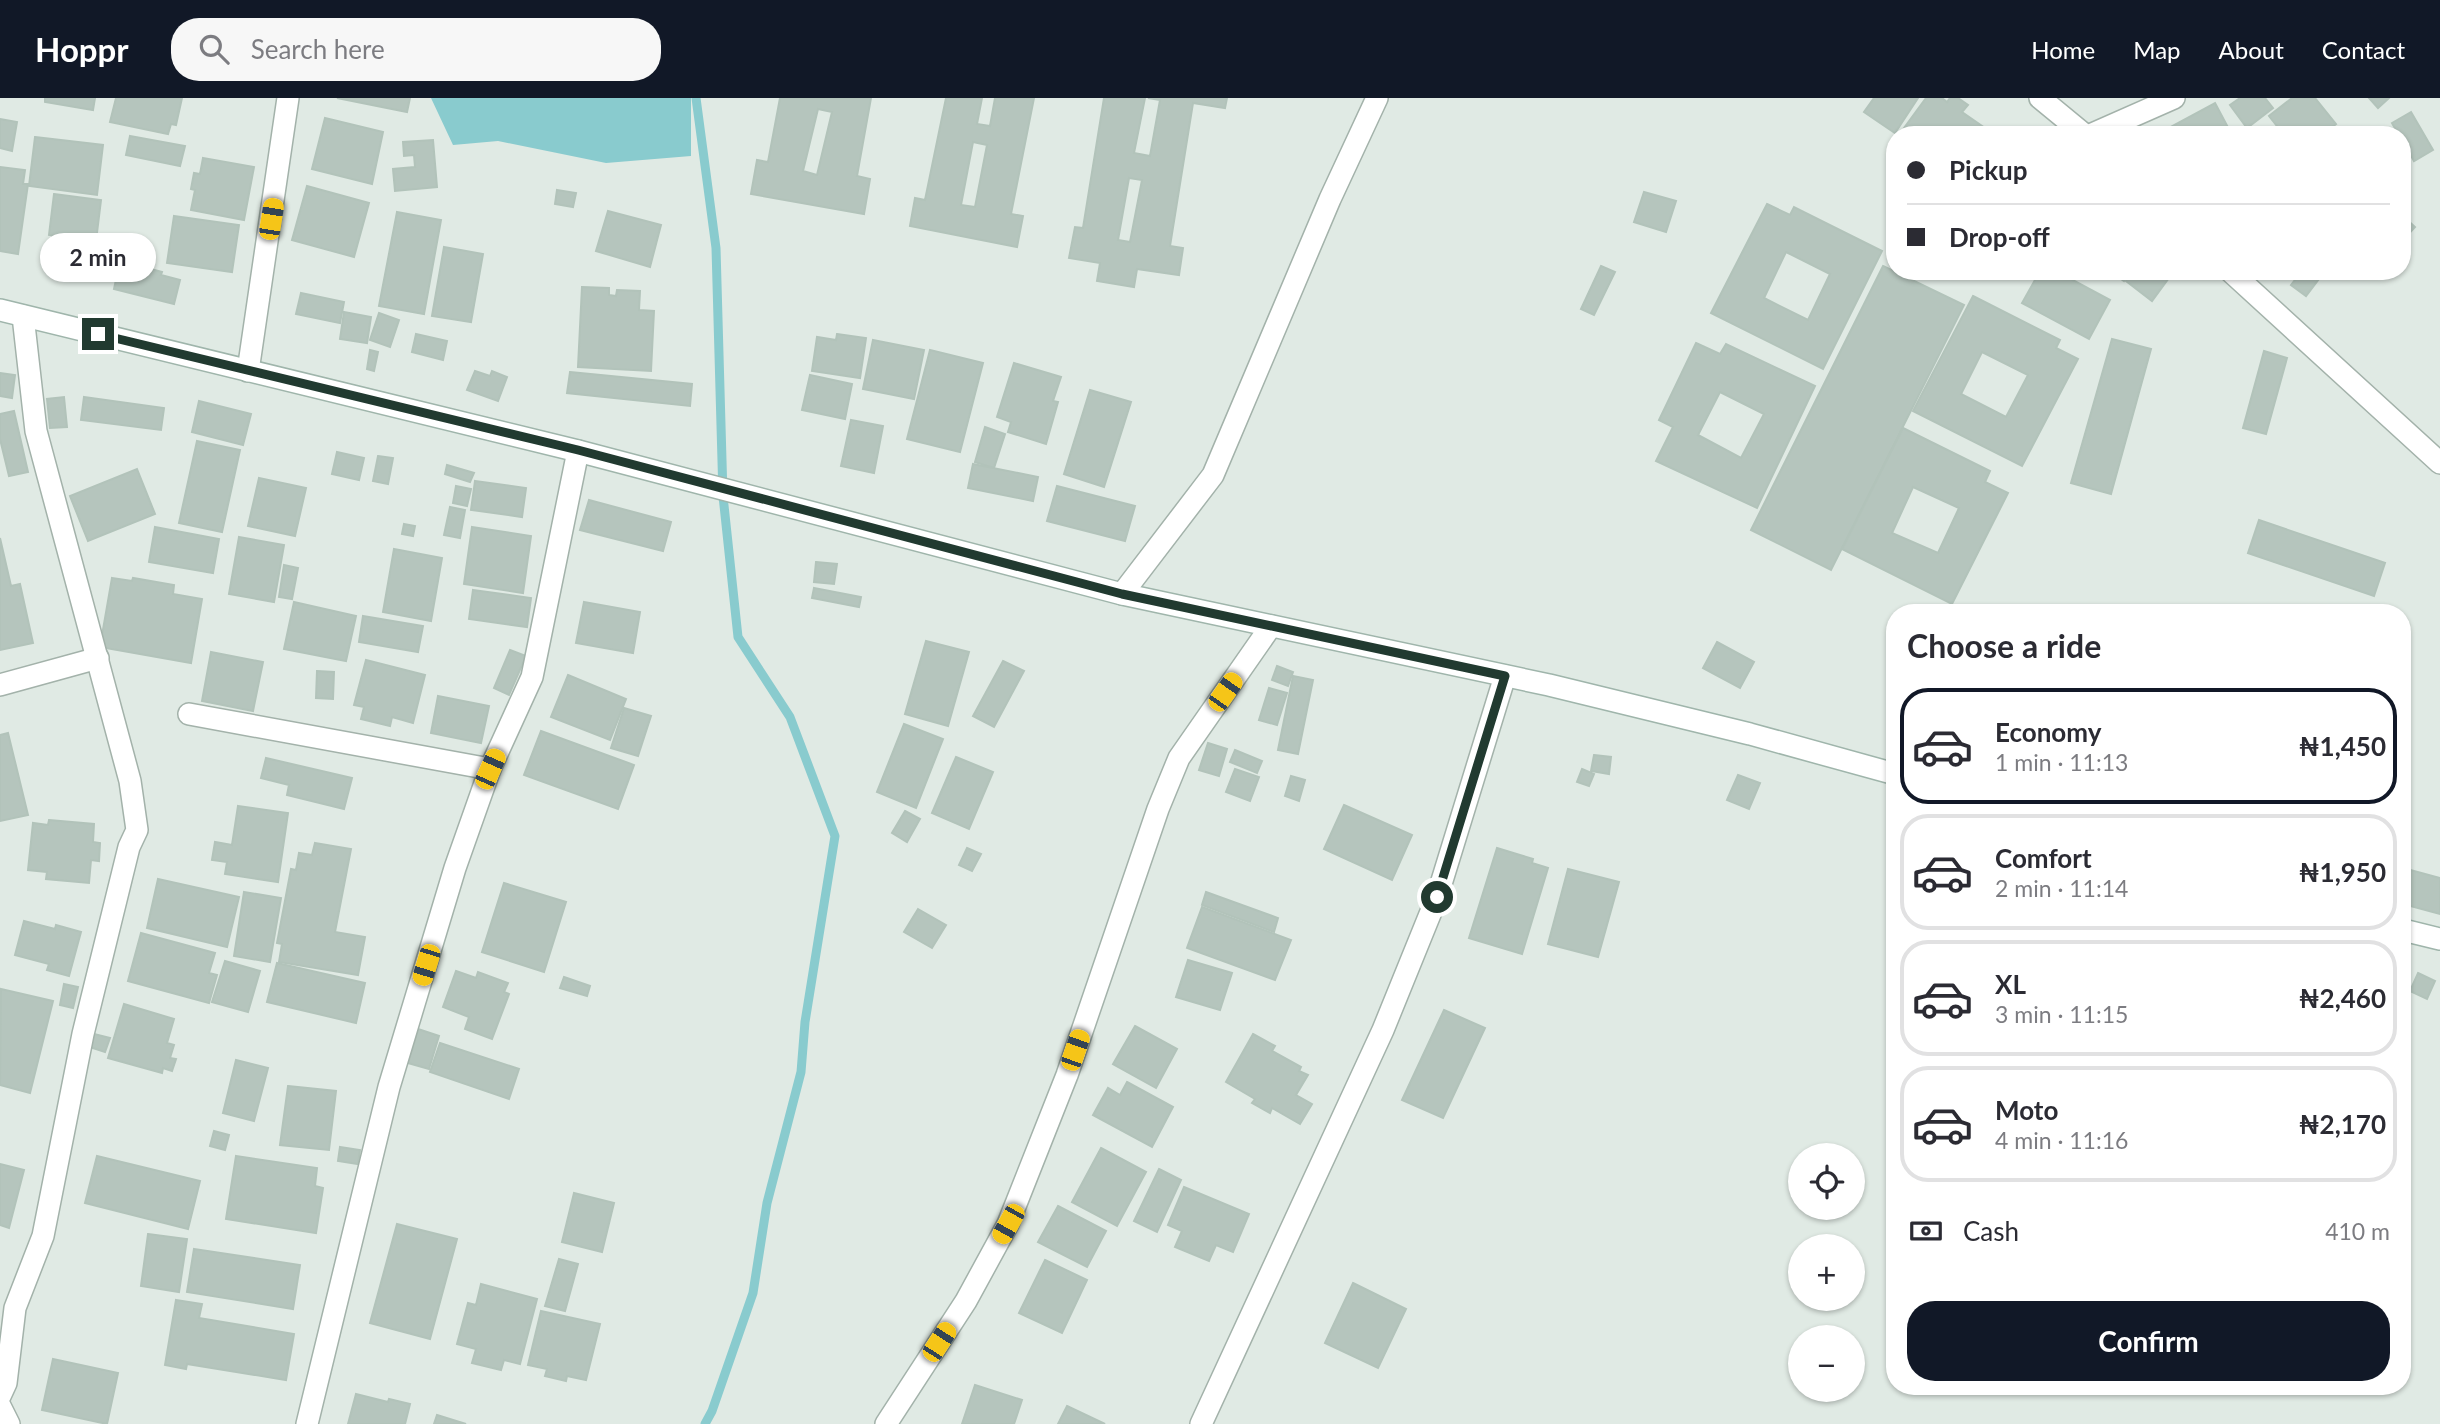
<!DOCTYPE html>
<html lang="en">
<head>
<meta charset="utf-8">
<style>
	:root { --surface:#fff; --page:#f7f7f7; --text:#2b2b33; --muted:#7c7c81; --line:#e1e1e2; --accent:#111827 }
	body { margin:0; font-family:Lato,sans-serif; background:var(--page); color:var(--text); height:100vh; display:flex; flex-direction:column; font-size:26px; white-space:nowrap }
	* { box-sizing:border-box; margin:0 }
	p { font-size:23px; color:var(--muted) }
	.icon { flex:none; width:38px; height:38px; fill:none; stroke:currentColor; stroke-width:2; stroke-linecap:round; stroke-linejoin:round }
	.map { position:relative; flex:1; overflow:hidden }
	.details { position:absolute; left:1886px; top:506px; width:525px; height:791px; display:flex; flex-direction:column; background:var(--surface); border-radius:28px; box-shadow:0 2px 5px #0004 }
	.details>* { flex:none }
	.hud { position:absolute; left:1886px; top:28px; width:525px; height:154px; border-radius:28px; box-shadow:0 2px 5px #0004; display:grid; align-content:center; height:154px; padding:0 21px; background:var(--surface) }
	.controls { position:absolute; left:1788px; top:1045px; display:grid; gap:14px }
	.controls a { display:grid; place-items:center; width:77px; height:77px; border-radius:50%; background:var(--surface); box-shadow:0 2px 5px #0004; font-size:35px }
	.end { position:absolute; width:32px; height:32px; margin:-16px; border:9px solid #213a30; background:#fff; box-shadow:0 0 0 4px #fff }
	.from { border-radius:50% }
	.bubble { position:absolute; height:49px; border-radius:24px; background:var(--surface); box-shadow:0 2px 5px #0004; font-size:23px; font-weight:700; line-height:49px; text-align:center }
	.car { position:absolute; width:21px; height:42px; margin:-21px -10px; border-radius:9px; box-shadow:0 0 5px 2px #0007; background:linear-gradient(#f5c518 24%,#345 0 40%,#f5c518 0 76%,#345 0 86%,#f5c518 0) }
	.hud b { display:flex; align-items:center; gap:24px; height:66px; font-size:26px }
	.hud b+b { border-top:2px solid var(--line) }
	.hud i { width:18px; height:18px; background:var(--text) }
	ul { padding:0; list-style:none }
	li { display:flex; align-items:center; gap:21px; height:116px; margin:0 14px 10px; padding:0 7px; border:4px solid var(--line); border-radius:28px }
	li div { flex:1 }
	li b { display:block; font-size:26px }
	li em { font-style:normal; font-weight:700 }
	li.on { border-color:var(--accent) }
	li>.icon { width:63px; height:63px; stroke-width:1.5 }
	h2 { padding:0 21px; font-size:32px; line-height:84px }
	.pay { display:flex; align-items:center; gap:18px; height:77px; padding:0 21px; font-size:26px }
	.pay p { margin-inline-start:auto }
	.primary-button { display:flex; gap:14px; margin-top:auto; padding:14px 21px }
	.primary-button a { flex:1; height:80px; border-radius:28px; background:var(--accent); color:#fff; font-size:28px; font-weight:700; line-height:80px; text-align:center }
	header { display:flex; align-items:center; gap:42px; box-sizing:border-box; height:98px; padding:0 35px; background:var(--accent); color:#fff }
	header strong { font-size:33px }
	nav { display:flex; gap:38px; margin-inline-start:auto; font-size:24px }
	.search { width:490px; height:63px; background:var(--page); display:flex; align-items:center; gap:18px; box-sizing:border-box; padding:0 24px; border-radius:28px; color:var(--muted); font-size:26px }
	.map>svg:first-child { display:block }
</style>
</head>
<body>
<header>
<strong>Hoppr</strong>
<div class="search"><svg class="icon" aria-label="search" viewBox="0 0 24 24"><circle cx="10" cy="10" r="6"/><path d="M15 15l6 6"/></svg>Search here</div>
<nav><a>Home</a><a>Map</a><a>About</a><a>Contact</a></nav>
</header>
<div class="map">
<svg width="2440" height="1326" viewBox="0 0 2440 1326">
	<rect width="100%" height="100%" fill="#e0eae4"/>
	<polygon fill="#89cbce" points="431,0 691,0 691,58 606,65 498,43 453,47"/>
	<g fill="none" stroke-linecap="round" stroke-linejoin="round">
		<polyline stroke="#89cbce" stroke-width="9" points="696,0 716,150 723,398 738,539 790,619 835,738 805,924 801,974 767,1105 753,1195 712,1313 705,1326"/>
	</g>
	<g fill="#b5c5bd" stroke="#b2c3ba" stroke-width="2" fill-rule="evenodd">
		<polygon points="45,0 95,0 93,12 45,4"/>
		<polygon points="116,0 182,0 176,27 171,26 168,36 110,24"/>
		<polygon points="337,0 410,0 407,14"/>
		<path d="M780 0H871L857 78 870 81 864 116 751 96 757 62 768 64ZM818 11 832 14 817 77 803 73Z"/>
		<path d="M946 0H982L977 26 990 28 995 0H1034L1011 116 1023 118 1017 149 910 128 915 100 925 102ZM973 44 987 47 975 109 961 107Z"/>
		<path d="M1104 0H1145L1134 55 1150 58 1160 2 1148 0H1227L1225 10 1193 5 1170 148 1183 150 1179 177 1137 171 1134 189 1097 183 1100 165 1069 160 1075 129 1083 130ZM1129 80 1142 82 1130 144 1118 142Z"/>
		<polygon points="1874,0 1918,0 1895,35 1864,14"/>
		<polygon points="1926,0 1942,0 1947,4 1950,0 1958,0 1968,7 1962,14 1995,37 1914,37 1904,30"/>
		<polygon points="2240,0 2265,0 2273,10 2247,30 2230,7"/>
		<polygon points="2292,0 2315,0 2336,26 2322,37 2284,37 2269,18"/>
		<polygon points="2369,0 2389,0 2378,10"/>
		<polygon points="2215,5 2232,37 2156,37"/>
		<polygon points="2411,14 2433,52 2414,63 2403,43 2403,37 2399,37 2392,25"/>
		<polygon points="325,20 383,34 372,86 312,71"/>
		<polygon points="0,21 17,24 12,53 0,50"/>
		<polygon points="130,38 185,48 180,68 126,57"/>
		<polygon points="35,39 103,47 97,97 29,88"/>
		<polygon points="433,42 437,89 395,93 393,71 415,69 414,57 404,58 403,44"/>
		<polygon points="203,60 254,69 244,122 191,112 195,92 191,91 194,75 200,76"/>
		<polygon points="0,69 25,72 23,86 28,86 18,156 0,153"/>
		<polygon points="307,88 369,105 354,159 292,142"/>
		<polygon points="557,92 576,95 573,109 555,106"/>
		<polygon points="1644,94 1676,103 1666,134 1634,124"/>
		<polygon points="54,96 101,102 96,143 49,137"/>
		<path d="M1767 106 1790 117 1794 109 1882 153 1823 271 1711 215ZM1786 154 1830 176 1808 222 1764 200Z"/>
		<polygon points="608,113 661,127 650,169 596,153"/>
		<polygon points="397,114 441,122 424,216 379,208"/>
		<polygon points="174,118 239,127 232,174 167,165"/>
		<polygon points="2403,118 2415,129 2403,142"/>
		<polygon points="52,139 98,147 94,168 48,160"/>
		<polygon points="444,149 483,156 471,224 432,218"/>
		<polygon points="128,165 162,174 161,177 180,182 174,206 114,191 117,177 124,179"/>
		<polygon points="1601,168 1615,174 1594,217 1581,211"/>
		<polygon points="1883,168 1964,207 1831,472 1751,432"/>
		<polygon points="2040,173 2056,173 2110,202 2089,241 2022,205"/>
		<polygon points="2110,173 2131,173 2124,183"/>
		<polygon points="2133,173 2174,173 2152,203 2126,183"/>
		<polygon points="2302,173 2325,173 2306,198 2291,187"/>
		<polygon points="582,189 609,190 609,197 616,198 617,192 640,193 639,212 654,213 651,273 578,269"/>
		<polygon points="301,195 344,204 340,225 296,216"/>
		<path d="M1973 198 2060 242 2056 250 2078 261 2022 368 1913 313ZM1982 254 2028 277 2006 319 1961 296Z"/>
		<polygon points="344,214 371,219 367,245 340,241"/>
		<polygon points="379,215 399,222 390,249 370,242"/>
		<polygon points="416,236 447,243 443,262 412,254"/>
		<polygon points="837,236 866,240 860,280 812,273 817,239 836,242"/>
		<polygon points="2112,241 2151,251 2111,396 2071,385"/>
		<polygon points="873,242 924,252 914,301 863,291"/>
		<path d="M1696 245 1720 256 1726 246 1815 288 1757 410 1656 363 1673 329 1659 322ZM1720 294 1764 316 1741 360 1698 337Z"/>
		<polygon points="370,252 378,254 374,273 367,271"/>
		<polygon points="930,252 983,265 960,354 907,341"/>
		<polygon points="2264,253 2287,260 2266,336 2243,330"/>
		<polygon points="1014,265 1061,279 1053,303 1058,304 1046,346 1008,334 1011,324 997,319"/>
		<polygon points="475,273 490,278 492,273 507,279 498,303 467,292"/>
		<polygon points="570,274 692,286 690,308 567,295"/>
		<polygon points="0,275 15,277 12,300 0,298"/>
		<polygon points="810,277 852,286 845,321 802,312"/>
		<polygon points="1090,292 1131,304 1104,389 1064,376"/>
		<polygon points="64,299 67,329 50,330 47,301"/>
		<polygon points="84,299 164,310 161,332 81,322"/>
		<polygon points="199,303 251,316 243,347 192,334"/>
		<polygon points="14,313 28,374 9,378 0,341 0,316"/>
		<polygon points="851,322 883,328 874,375 841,368"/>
		<polygon points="985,329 1005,336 994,370 975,364"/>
		<path d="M1903 330 1990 373 1985 384 2008 395 1952 506 1842 451ZM1913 389 1959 410 1938 455 1892 435Z"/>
		<polygon points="197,343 240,352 222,434 179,425"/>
		<polygon points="337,354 364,360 359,382 332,376"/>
		<polygon points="378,358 393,360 388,386 373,383"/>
		<polygon points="973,366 1038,379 1033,403 968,390"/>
		<polygon points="447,367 474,375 470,384 445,376"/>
		<polygon points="137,371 155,416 88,443 70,398"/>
		<polygon points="259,380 306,390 295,438 248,428"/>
		<polygon points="475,383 526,390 522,419 471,412"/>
		<polygon points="456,388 471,391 467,408 453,405"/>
		<polygon points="1057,388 1135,408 1125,443 1047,423"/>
		<polygon points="589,402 671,424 663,453 580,432"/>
		<polygon points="450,409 465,412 460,440 444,437"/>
		<polygon points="2259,422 2385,465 2374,498 2248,455"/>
		<polygon points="404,426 415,428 413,438 402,436"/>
		<polygon points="155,429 219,441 213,475 149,464"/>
		<polygon points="472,429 531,438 523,495 464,486"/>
		<polygon points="239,439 284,447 274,504 229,496"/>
		<polygon points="0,440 11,488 20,486 33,545 0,552"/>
		<polygon points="394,451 442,460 431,523 383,514"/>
		<polygon points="816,464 837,466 834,486 814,484"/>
		<polygon points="284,467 298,470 292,501 279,499"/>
		<polygon points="112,480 132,483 133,480 174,487 173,496 202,501 191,565 100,549"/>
		<polygon points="814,490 861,499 859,509 812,500"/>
		<polygon points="473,492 531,500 527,529 469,521"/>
		<polygon points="294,504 356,518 346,563 284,551"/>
		<polygon points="584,504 640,514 633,555 576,545"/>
		<polygon points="363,518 423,528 418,554 359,544"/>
		<polygon points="926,543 969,554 948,628 905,616"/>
		<polygon points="1717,544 1754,564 1740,590 1703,570"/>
		<polygon points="510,552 526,558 509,597 494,590"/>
		<polygon points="211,554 263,564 253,613 202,603"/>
		<polygon points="366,562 425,577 413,625 392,619 390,628 361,621 364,609 354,607"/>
		<polygon points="1003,563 1024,573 994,629 973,618"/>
		<polygon points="1277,568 1293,574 1288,588 1272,582"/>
		<polygon points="317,573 334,574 333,601 316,600"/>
		<polygon points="568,577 626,601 610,642 551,619"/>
		<polygon points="1293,578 1313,582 1298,656 1278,652"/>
		<polygon points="1269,590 1287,595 1277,627 1259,622"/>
		<polygon points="438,598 489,608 481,645 431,635"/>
		<polygon points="624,610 651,618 638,658 611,650"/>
		<polygon points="904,626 943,641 916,710 877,694"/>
		<polygon points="541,633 634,667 618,711 524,677"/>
		<polygon points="8,635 28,717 0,723 0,637"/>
		<polygon points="1208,645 1227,651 1219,678 1199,672"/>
		<polygon points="1235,652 1262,663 1257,675 1230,664"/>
		<polygon points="1594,657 1611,659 1609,676 1591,673"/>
		<polygon points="956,659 993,674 969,731 932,715"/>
		<polygon points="266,660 352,680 344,711 287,697 289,687 261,680"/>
		<polygon points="1235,671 1259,679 1250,703 1226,694"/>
		<polygon points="1582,671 1594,676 1589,688 1577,684"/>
		<polygon points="1738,677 1760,685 1749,711 1727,702"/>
		<polygon points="1291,678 1305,682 1299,703 1285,698"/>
		<polygon points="1344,707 1412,737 1392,782 1324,751"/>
		<polygon points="238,708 288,715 278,784 225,776 227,764 212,762 215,744 232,747"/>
		<polygon points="905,713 920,721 907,744 892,735"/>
		<polygon points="49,722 94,726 93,744 100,745 99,763 91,762 89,785 46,781 47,774 28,772 33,725 48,727"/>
		<polygon points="315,745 351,751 335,834 365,839 358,877 279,864 282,846 277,845 291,771 296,772 299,755 312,757"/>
		<polygon points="967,750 981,756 972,773 959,767"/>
		<polygon points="1497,750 1533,761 1532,765 1548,770 1522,856 1469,840"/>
		<polygon points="2403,770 2440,780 2440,816 2403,806"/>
		<polygon points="1568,771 1619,784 1598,859 1548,846"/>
		<polygon points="158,781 239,799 227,849 147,830"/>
		<polygon points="504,785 566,804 544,874 482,854"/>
		<polygon points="244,794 281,800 270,864 234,858"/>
		<polygon points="1206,794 1278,820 1274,834 1202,807"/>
		<polygon points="1202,809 1291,842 1275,882 1187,850"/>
		<polygon points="918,811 946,827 932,850 904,834"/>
		<polygon points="24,823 55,831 56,827 81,834 69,878 47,872 49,866 15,857"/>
		<polygon points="141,835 215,855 209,875 217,877 209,905 128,883"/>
		<polygon points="1188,862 1232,875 1220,912 1176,899"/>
		<polygon points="225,863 260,873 248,914 212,904"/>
		<polygon points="277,865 365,885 356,925 267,904"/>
		<polygon points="456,873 476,880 478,874 508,885 504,894 509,896 492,941 465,931 469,919 443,909"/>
		<polygon points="2418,875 2435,883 2427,901 2410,893"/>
		<polygon points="564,879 590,888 587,898 560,890"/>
		<polygon points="64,886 78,889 73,910 60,907"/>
		<polygon points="1,891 53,903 30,995 0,987"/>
		<polygon points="124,906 174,921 167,945 174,947 170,960 176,961 172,973 163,970 162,975 108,960"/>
		<polygon points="1444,912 1485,930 1443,1020 1402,1002"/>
		<polygon points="1135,928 1177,951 1156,990 1113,966"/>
		<polygon points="418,931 439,938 429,971 408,965"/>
		<polygon points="94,936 110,940 105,954 90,949"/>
		<polygon points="1253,936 1275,948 1272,953 1301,969 1299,973 1308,977 1296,997 1312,1006 1300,1026 1272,1010 1270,1015 1252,1005 1255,1001 1226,984"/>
		<polygon points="440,945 519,971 509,1001 430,974"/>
		<polygon points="236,962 268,970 254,1023 223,1015"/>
		<polygon points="1127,984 1173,1009 1152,1049 1093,1017 1108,990 1120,997"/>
		<polygon points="288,988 336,993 329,1052 280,1047"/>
		<polygon points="214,1033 229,1037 225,1052 210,1048"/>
		<polygon points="340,1049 360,1052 358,1066 338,1063"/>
		<polygon points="1101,1050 1146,1074 1117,1128 1072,1104"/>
		<polygon points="97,1058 200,1083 188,1131 85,1105"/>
		<polygon points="236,1058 317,1070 315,1088 323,1090 316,1135 226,1121"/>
		<polygon points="0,1066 24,1072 9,1130 0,1127"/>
		<polygon points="1159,1071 1181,1082 1157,1134 1134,1123"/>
		<polygon points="1184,1089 1249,1116 1233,1154 1216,1147 1209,1163 1175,1149 1182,1133 1168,1127"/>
		<polygon points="574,1095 614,1105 602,1154 562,1144"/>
		<polygon points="1058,1108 1106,1133 1087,1169 1038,1144"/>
		<polygon points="397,1126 457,1141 430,1241 370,1225"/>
		<polygon points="148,1136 187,1141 179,1194 141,1188"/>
		<polygon points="194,1151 300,1167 293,1211 187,1194"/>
		<polygon points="559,1161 578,1166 565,1213 545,1208"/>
		<polygon points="1045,1162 1087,1182 1062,1235 1019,1215"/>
		<polygon points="1353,1185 1406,1211 1378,1270 1325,1245"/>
		<polygon points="481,1186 537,1201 520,1266 504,1262 501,1272 472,1265 476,1251 457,1246 468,1205 476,1207"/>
		<polygon points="176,1202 202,1206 199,1220 294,1236 286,1282 187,1266 186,1271 165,1267"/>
		<polygon points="541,1213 600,1226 586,1282 567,1278 566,1283 545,1278 547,1271 528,1267"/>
		<polygon points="53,1261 118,1275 107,1326 42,1312"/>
		<polygon points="975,1287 1022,1302 1014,1326 962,1326"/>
		<polygon points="356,1296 388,1304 389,1301 410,1306 405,1326 348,1326"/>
		<polygon points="1067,1308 1105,1326 1058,1326"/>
		<polygon points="437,1317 466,1326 434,1326"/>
	</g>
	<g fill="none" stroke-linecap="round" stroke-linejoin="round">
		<g stroke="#a3b2aa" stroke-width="24">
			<g id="street">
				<polyline points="2040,0 2085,37"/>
				<polyline points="2090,37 2174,0"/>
				<polyline points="2230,173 2440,365"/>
				<polyline points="248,273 288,0"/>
				<polyline points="1122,496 1213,377 1330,101 1377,0"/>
				<polyline points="0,587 98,560"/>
				<polyline points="189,616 490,671"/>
				<polyline points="0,1298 6,1285 15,1210 43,1138 83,936 129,749 137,732 130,683 36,333 23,218"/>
				<polyline points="0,1308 9,1326"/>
				<polyline points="307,1326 389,989 455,770 490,671 532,579 578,353"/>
				<polyline points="886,1326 966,1203 1008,1126 1067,977 1158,711 1179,660 1271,528"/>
				<polyline points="1201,1326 1383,932 1437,799 1505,578"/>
			</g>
		</g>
		<g stroke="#9fb5ab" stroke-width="24">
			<g id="secondary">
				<polyline points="0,212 578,353 1122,496 1549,587 1750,636 1895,676"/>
				<polyline points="2403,832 2440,841"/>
			</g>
		</g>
		<use href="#street" stroke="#fff" stroke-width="21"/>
		<use href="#secondary" stroke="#fff" stroke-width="21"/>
	</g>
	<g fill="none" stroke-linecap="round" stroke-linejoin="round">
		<polyline stroke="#213a30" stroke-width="9" points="98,236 578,352 1122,496 1505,578 1437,799"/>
	</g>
</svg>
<div class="controls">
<a><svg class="icon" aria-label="locate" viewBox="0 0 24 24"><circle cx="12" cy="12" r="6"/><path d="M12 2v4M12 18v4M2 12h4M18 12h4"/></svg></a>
<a>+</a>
<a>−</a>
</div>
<i class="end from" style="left:1437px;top:799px"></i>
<i class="end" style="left:98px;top:236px"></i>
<div class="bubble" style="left:40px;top:135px;width:116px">2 min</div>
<i class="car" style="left:271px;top:121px;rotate:9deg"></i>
<i class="car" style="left:1225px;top:594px;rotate:35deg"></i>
<i class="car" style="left:490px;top:671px;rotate:24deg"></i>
<i class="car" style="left:426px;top:867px;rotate:197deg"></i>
<i class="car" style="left:1075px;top:952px;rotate:19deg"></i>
<i class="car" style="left:1008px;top:1126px;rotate:209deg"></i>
<i class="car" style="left:939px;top:1244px;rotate:33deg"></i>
<div class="hud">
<b><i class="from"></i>Pickup</b>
<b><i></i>Drop-off</b>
</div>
<section class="details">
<h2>Choose a ride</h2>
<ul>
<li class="on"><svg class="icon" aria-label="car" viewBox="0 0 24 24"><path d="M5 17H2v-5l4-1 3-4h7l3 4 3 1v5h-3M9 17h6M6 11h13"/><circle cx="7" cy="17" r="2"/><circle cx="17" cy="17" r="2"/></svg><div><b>Economy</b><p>1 min · 11:13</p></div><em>₦1,450</em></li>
<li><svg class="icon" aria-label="car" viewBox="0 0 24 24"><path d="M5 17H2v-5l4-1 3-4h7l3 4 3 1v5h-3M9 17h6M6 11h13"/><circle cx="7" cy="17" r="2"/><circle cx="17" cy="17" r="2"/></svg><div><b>Comfort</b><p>2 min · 11:14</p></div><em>₦1,950</em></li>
<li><svg class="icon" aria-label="car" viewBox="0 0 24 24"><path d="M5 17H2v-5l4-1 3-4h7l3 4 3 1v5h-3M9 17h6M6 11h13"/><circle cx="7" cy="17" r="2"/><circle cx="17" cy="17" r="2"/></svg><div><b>XL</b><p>3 min · 11:15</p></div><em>₦2,460</em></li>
<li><svg class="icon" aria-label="car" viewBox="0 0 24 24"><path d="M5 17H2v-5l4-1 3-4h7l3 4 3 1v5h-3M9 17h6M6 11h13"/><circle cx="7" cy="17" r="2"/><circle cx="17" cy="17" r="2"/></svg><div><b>Moto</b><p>4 min · 11:16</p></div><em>₦2,170</em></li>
</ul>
<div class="pay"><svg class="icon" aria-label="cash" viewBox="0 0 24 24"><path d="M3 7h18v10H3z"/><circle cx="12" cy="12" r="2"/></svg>Cash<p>410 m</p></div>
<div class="primary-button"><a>Confirm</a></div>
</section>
</div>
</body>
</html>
